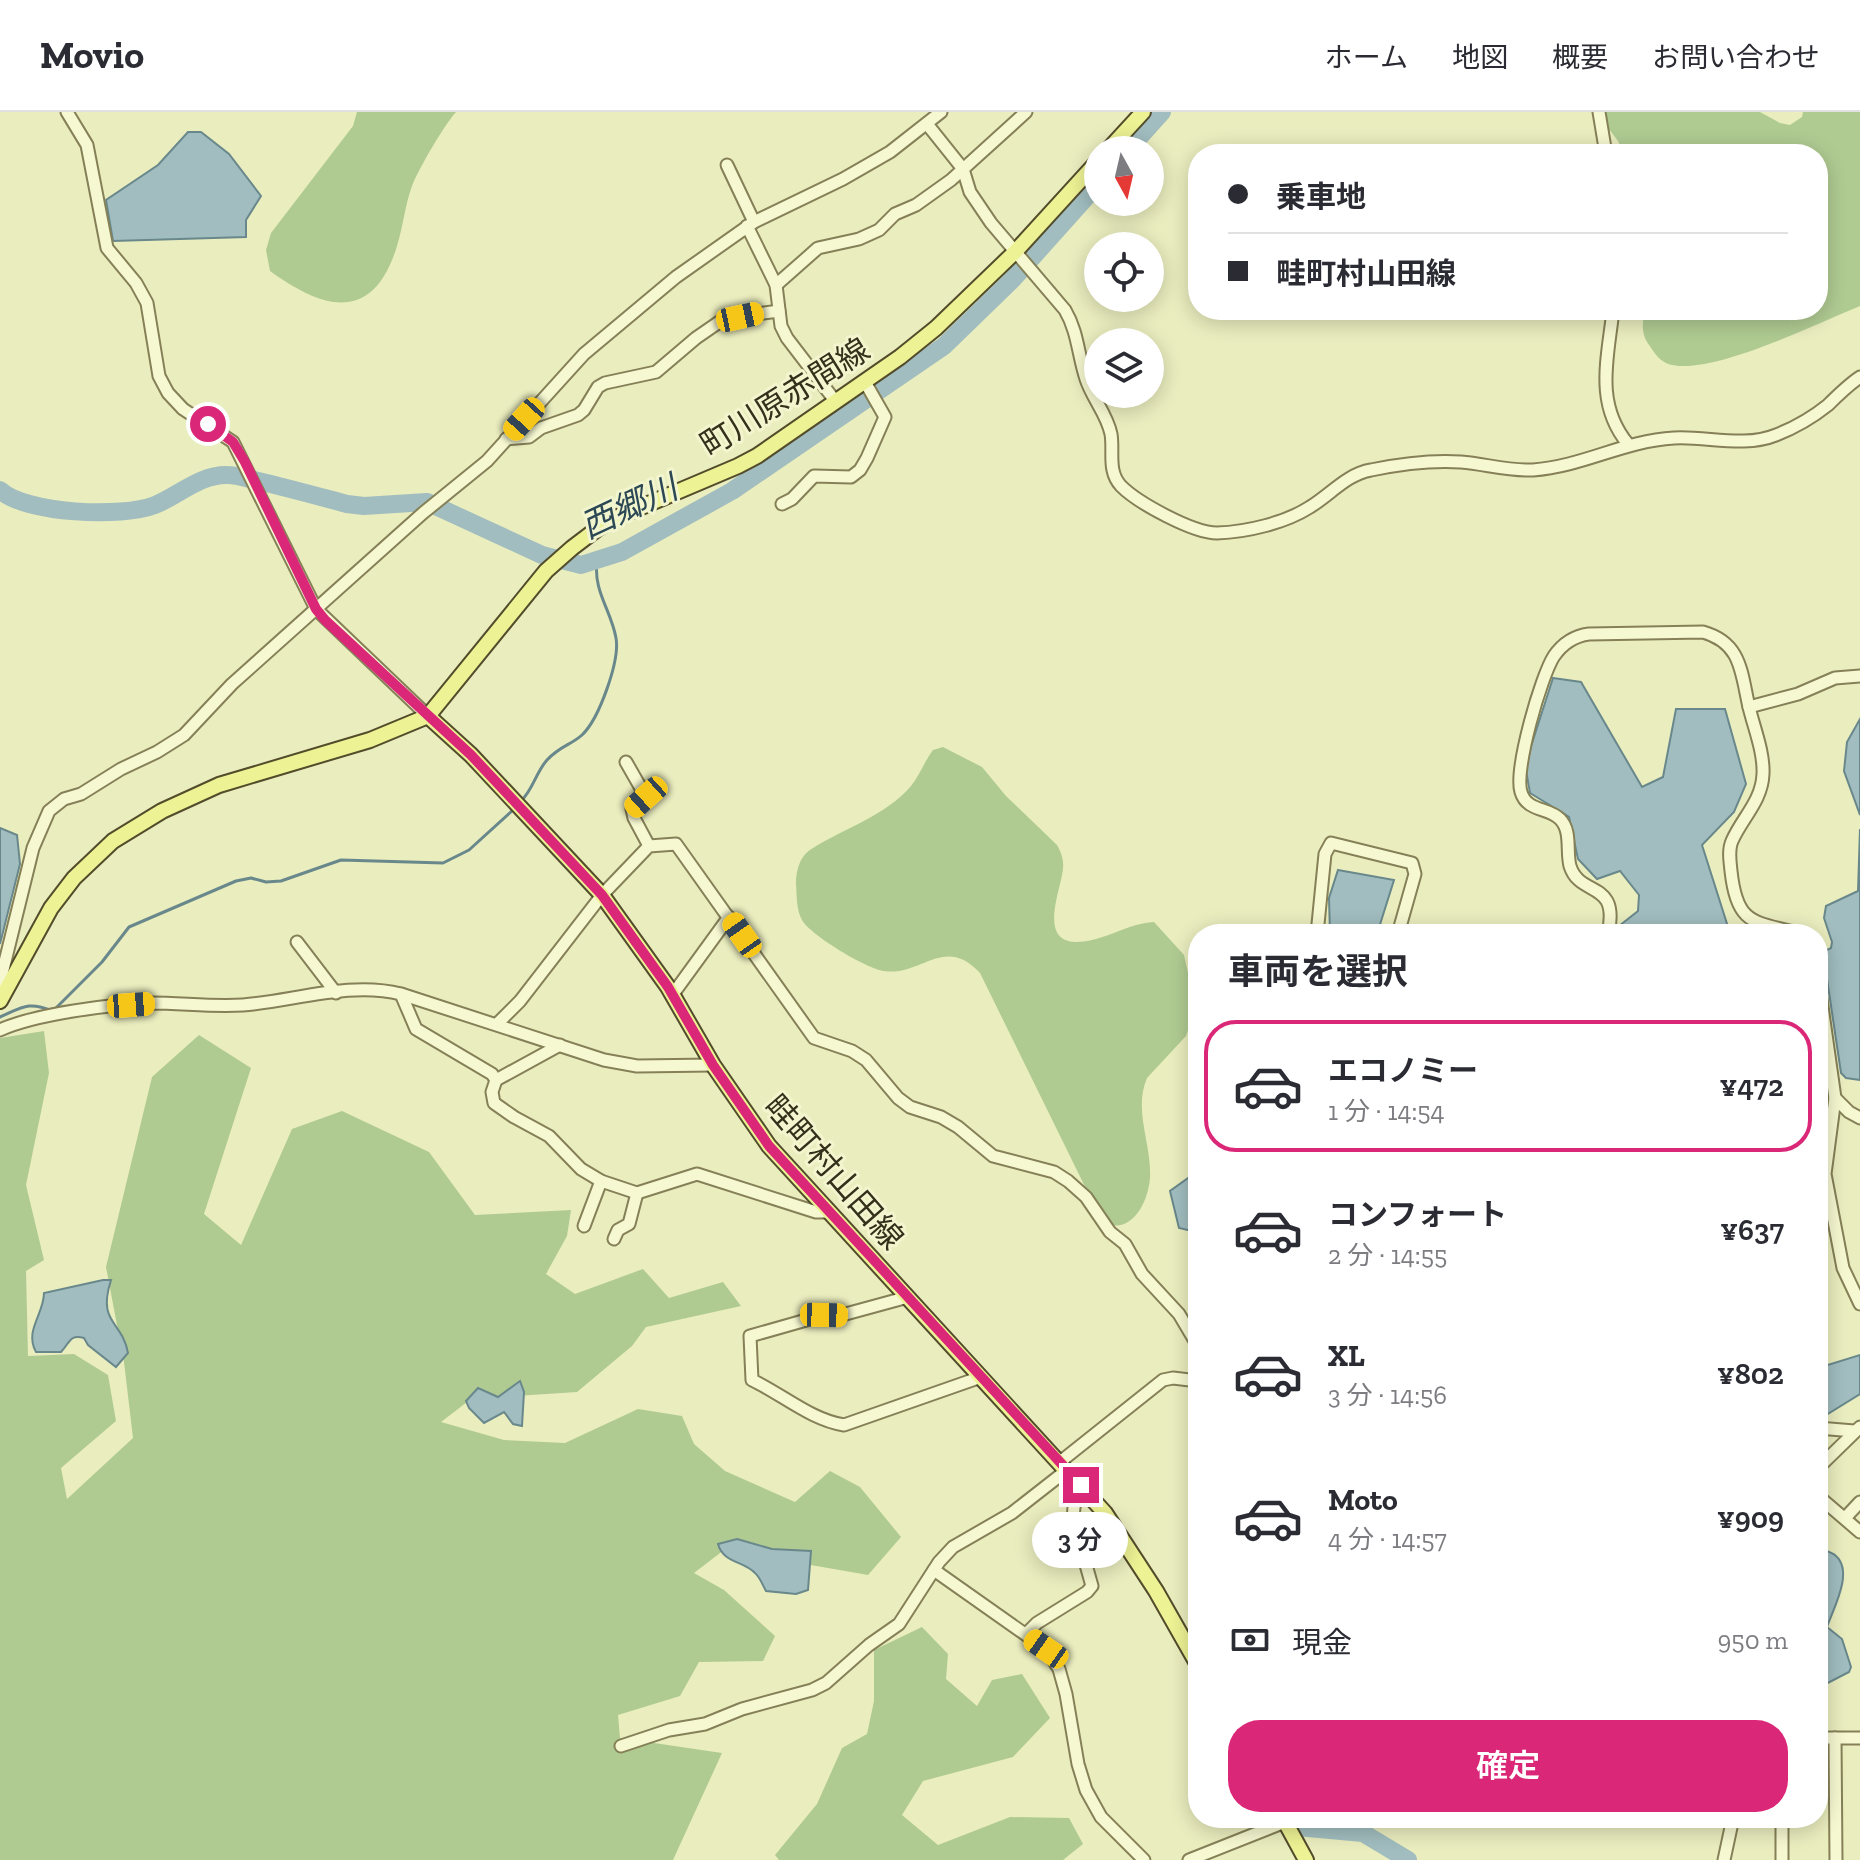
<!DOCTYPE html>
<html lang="ja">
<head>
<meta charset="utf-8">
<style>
	:root { --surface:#fff; --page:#f2f2f3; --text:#2b2b33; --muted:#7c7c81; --line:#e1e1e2; --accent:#db2777 }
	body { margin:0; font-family:"Zilla Slab","Noto Sans JP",serif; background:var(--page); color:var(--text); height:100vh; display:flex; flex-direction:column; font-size:30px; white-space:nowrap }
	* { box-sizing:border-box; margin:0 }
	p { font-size:26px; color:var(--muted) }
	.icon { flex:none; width:44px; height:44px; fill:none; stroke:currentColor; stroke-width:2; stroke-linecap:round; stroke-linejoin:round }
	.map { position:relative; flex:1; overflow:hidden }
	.panel { position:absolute; left:1188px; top:812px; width:640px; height:904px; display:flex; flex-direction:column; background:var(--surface); border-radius:32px; box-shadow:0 4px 20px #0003 }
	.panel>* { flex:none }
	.hud { position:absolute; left:1188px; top:32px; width:640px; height:176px; border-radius:32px; box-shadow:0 4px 20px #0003; display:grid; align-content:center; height:176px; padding:0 40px; background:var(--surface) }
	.needle { width:52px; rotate:172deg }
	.controls { position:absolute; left:1084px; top:24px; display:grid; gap:16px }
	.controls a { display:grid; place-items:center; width:80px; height:80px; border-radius:50%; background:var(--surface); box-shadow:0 4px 20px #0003; font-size:40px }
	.end { position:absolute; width:36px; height:36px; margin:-18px; border:10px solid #db2777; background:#fff; box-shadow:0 0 0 4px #fff }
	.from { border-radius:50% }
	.bubble { position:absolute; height:56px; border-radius:28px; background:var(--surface); box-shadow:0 4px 20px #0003; font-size:26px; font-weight:600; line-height:56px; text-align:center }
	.car { position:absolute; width:24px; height:48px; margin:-24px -12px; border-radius:10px; box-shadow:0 0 6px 2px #0007; background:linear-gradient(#f5c518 24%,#345 0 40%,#f5c518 0 76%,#345 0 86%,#f5c518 0) }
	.hud b { display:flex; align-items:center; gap:28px; height:76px; font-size:30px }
	.hud b+b { border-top:2px solid var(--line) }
	.hud i { width:20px; height:20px; background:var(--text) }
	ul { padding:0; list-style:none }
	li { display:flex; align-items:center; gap:24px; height:132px; margin:0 16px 12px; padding:0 24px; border:4px solid transparent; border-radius:32px }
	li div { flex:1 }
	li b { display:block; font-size:30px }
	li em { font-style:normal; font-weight:600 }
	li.on { border-color:var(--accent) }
	li>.icon { width:72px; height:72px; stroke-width:1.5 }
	h2 { padding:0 40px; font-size:36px; line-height:96px }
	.pay { display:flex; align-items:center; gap:20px; height:88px; padding:0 40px; font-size:30px }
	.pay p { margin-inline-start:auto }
	.primary-button { display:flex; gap:16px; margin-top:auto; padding:16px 40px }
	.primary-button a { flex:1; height:92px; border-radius:32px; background:var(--accent); color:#fff; font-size:32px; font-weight:600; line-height:92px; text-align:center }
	header { display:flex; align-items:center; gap:48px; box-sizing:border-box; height:112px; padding:0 40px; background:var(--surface); border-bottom:2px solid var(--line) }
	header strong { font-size:38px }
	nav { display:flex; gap:44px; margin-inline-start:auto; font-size:28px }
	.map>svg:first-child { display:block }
</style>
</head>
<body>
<header>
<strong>Movio</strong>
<nav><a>ホーム</a><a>地図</a><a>概要</a><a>お問い合わせ</a></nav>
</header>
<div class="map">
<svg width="1860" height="1748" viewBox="0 0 1860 1748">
	<rect width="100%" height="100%" fill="#eaedbe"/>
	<g fill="#b0cb92">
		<path d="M357 0H456C443 15 419 56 412 74 405 93 403 115 397 134 373 212 324 198 270 159L266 138 271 121 353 14Z"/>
		<path d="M1596 0H1760L1780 11 1790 13 1802 5 1803 0H1860V194C1820 210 1704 268 1666 251 1658 247 1654 240 1649 233 1641 222 1642 211 1645 198H1818V42H1624L1618 29Z"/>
		<path d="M943 635 982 655 1006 684 1057 733C1061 740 1064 748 1063 756 1062 776 1037 829 1076 830 1103 830 1128 811 1154 810L1184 843 1194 887 1193 904 1186 924 1147 966C1133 999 1152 1032 1150 1066 1148 1090 1133 1121 1106 1112L1094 1093 980 861C944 822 921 865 884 859 867 857 810 823 802 808 796 797 797 784 796 772 796 758 800 743 813 736 845 716 885 704 911 674 920 663 924 650 933 638Z"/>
		<polygon points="44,919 49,961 26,1073 44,1148 26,1159 28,1244 74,1242 108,1263 116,1309 61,1356 67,1387 133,1326 124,1250 106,1155 152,965 199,923 251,956 204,1102 241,1133 292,1017 342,999 429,1040 475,1103 571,1098 567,1124 546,1162 575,1182 643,1157 669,1186 723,1170 741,1194 646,1215 632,1234 577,1280 471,1287 441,1310 504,1328 565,1331 638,1297 682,1304 694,1332 725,1359 795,1390 830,1359 860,1375 901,1425 868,1463 724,1438 694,1461 724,1478 775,1524 763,1549 699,1550 680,1584 618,1603 620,1626 722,1641 673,1748 0,1748 0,926"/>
		<polygon points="922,1515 948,1542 946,1567 977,1594 992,1568 1022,1562 1050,1606 1013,1645 923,1669 902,1703 938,1733 1010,1705 1069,1706 1083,1732 1063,1748 779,1748 775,1743 817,1692 842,1636 867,1622 874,1589 874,1538"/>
	</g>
	<g fill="#a1bdbf" stroke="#69888c" stroke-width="2">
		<polygon points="188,20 201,20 229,42 261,84 246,108 246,125 113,129 106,88 158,53"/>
		<polygon points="1553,566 1581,570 1642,675 1663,665 1676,597 1725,597 1746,672 1734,700 1702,733 1729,818 1735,822 1618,822 1619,814 1638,799 1639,783 1620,759 1597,767 1578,747 1569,705 1530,681 1525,653"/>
		<polygon points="1860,607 1860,703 1844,659 1847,630"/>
		<polygon points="0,716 17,723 20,752 0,832"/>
		<polygon points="1860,717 1860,968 1846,966 1841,961 1823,840 1831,836 1832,830 1824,806 1826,794 1858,779"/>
		<polygon points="1338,758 1394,768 1377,822 1330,822 1329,786"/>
		<polygon points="1198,1059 1198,1118 1196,1120 1179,1116 1170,1079"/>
		<path d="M103 1168H111C97 1212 122 1208 128 1241L116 1255 88 1233 84 1226C69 1222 70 1231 61 1240H36C24 1219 44 1202 44 1181Z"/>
		<polygon points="1860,1243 1860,1282 1818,1308 1818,1256"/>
		<polygon points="520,1269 524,1280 522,1314 513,1312 504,1300 484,1311 469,1296 466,1289 478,1276 498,1285"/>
		<path d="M737 1427 772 1437 811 1439 808 1478 796 1482 766 1479C763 1474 760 1465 755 1461 744 1449 723 1451 718 1432Z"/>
		<path d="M1818 1435C1823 1438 1832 1440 1836 1444 1854 1460 1833 1497 1827 1515L1842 1527 1851 1555 1849 1560 1818 1576Z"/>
	</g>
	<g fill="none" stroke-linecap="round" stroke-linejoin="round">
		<g stroke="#69888c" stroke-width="3">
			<path d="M521 689C533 678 536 660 547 648 560 634 571 633 582 623 599 607 620 549 616 526 611 498 593 479 597 449"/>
			<path d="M0 905C23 895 28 889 53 899L102 850 129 815 236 769 251 766 266 770 281 769 341 748 443 751 469 738 513 698"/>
		</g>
		<g stroke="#a1bdbf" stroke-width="18">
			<polyline points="1128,38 1162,0"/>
			<path d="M0 378C25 402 123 406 155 393 178 384 200 362 228 363 237 363 248 367 258 369 288 376 317 384 347 392L364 394 427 390 542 443 581 453 622 440 732 379 944 234 1013 167 1098 72"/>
			<polyline points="1297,1715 1363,1721 1408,1748"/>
		</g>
		<g stroke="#858057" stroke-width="15">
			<g id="minor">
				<polyline points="67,0 87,33 107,136 136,171 147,191 159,264 168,281 183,297 233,330 316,497 428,604"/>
				<polyline points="1599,0 1606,42"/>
				<path d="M927 12 963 57 970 80 991 111 1065 198C1078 220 1078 243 1086 267 1092 286 1107 302 1111 322 1114 339 1107 359 1121 374 1138 391 1193 421 1217 421 1247 420 1285 411 1310 395 1330 383 1347 362 1371 358 1400 352 1431 348 1461 350 1485 352 1509 359 1533 358 1584 354 1623 329 1674 326 1707 324 1744 336 1776 323 1794 316 1813 305 1828 293 1838 283 1848 273 1860 265"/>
				<polyline points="727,53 754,110"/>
				<polyline points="747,114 776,173 781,214 787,226 836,290"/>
				<polyline points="776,173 818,136 859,127 879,118 895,102 916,93 951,68 1026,0"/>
				<path d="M1613 198C1608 246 1594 291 1628 332"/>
				<polyline points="506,327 529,325 541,316 578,303 584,298 598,275 605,271 656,260 696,226 725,206 779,199"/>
				<polyline points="782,392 792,387 814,364 851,365 860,358 867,346 885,305 865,270"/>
				<polyline points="626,650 646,685 632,697 634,706 649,734"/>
				<polyline points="1317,822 1325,742 1331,731 1412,751 1415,762 1398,822"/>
				<path d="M1608 822C1620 767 1580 786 1570 754 1566 739 1572 719 1560 707 1548 695 1527 700 1521 680 1514 658 1541 564 1554 544 1563 531 1574 524 1589 522L1703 520C1742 531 1741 561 1749 595"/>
				<path d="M1800 822C1755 809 1737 815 1731 759 1730 749 1728 738 1732 729 1742 706 1762 689 1763 662 1764 640 1754 616 1749 595L1798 582 1835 566 1860 564"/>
				<polyline points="297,830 336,881"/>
				<polyline points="1818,866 1835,986 1825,1062 1843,1156 1860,1192"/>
				<polyline points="0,870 33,736 49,699 64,687 81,682 121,657 157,640 184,623 232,572 423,401 487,349 584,242 676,165 754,110 843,67 890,40 941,0"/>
				<polyline points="401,882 416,917 492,962 496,968 492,980 494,991 514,1005 549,1024 581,1057 601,1069 637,1081 697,1062 816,1100 827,1100"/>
				<polyline points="673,882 729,805"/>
				<polyline points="497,912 520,889 602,783 649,734 676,732 814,926 852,939 866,948 898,986 910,995 941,1005 958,1015 993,1044 1054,1060 1068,1069 1086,1085 1110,1120 1125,1132 1142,1162 1179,1202 1198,1234"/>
				<path d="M0 918C35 902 112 892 151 891 182 891 212 895 243 893 294 889 350 869 401 882L604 948 637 954 713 953"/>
				<polyline points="496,968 560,933"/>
				<polyline points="1835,986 1849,1000 1860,1006"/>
				<polyline points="584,1114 601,1069"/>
				<polyline points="614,1127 618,1118 629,1112 637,1081"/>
				<path d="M908 1185 842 1203H824L750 1224 752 1268C782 1282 811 1308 844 1313L981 1265"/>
				<polyline points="1818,1316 1854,1319"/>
				<polyline points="1060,1350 1163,1268 1173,1266 1198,1269"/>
				<polyline points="1818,1356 1860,1315"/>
				<polyline points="1818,1384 1860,1420"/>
				<polyline points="1845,1406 1860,1390"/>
				<polyline points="934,1458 1046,1537 1059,1557 1066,1582 1078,1652 1086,1678 1101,1705 1144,1748"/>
				<polyline points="1026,1522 1037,1511 1087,1480 1092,1474 1073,1407 1074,1395 1081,1373"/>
				<polyline points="1818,1626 1860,1626"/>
				<polyline points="1835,1626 1836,1748"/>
				<polyline points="621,1634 669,1618 705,1612 742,1597 812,1578 826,1571 869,1533 899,1512 939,1450 953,1435 1012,1401 1067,1358"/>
				<polyline points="1782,1706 1782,1748"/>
				<polyline points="1189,1748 1285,1710"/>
				<polyline points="1724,1748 1733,1706"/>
			</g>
		</g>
		<g stroke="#524c2b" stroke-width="18">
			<g id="major">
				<polyline points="1108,38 1143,0"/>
				<polyline points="428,604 471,643 602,783 668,875 713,953 769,1034 1105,1401 1156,1479 1198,1553"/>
				<polyline points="0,889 51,796 74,766 113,729 162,699 219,673 370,628 428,604 546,459 572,436 597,417 620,404 738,354 757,344 900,245 936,216 1015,140 1098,49"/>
				<polyline points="1283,1706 1306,1748"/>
			</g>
		</g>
		<use href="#minor" stroke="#f6f8d1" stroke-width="11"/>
		<use href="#major" stroke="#edf294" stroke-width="14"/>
	</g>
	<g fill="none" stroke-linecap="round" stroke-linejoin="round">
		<polyline stroke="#db2777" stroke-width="10" points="208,312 233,330 245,350 316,497 325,508 471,643 602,783 668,875 713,953 769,1034 1081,1373"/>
	</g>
	<g text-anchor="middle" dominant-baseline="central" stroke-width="6" stroke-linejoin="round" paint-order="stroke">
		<g font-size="32" fill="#34301b" stroke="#f2f5cd">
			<text transform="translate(785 285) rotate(-32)">町川原赤間線</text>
			<text transform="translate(834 1060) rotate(49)">畦町村山田線</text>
		</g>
		<g font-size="34" font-style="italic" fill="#2b4854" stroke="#f2f5cd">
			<text transform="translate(629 395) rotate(-25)">西郷川</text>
		</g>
	</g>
</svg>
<div class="controls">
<a><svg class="needle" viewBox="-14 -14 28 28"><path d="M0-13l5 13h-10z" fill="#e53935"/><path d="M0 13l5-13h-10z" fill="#7c7c81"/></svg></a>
<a><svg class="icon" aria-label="locate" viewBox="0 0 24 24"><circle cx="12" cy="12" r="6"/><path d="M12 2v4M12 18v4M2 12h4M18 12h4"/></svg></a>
<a><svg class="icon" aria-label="layers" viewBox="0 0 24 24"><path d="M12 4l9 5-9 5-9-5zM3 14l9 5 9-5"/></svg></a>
</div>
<i class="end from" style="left:208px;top:312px"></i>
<i class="end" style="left:1081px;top:1373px"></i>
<div class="bubble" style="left:1032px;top:1400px;width:96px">3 分</div>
<i class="car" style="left:740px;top:205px;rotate:78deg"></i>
<i class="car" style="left:524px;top:307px;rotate:222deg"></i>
<i class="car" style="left:646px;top:685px;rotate:228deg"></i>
<i class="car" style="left:742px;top:823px;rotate:325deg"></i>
<i class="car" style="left:131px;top:893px;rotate:86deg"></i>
<i class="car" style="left:824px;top:1203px;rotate:91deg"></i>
<i class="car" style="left:1046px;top:1537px;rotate:305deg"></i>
<div class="hud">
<b><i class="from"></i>乗車地</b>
<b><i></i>畦町村山田線</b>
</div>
<section class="panel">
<h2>車両を選択</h2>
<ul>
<li class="on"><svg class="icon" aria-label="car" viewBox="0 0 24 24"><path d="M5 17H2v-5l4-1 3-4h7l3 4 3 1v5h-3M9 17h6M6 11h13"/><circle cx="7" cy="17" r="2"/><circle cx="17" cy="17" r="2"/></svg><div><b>エコノミー</b><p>1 分 · 14:54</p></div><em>¥472</em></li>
<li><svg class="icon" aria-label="car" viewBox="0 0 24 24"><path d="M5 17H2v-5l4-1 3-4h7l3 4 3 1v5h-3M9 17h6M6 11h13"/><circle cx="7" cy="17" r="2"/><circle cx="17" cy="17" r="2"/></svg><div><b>コンフォート</b><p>2 分 · 14:55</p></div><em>¥637</em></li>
<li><svg class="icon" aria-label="car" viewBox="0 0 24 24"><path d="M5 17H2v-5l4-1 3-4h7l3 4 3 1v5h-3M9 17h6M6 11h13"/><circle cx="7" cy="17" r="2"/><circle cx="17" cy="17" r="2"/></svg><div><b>XL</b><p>3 分 · 14:56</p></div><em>¥802</em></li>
<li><svg class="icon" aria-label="car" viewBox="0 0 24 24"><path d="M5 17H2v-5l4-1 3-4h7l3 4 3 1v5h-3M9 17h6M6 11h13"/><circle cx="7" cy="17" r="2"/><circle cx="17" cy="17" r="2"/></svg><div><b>Moto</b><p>4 分 · 14:57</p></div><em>¥909</em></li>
</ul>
<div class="pay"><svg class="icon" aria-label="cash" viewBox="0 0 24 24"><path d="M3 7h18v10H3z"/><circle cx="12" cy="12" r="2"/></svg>現金<p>950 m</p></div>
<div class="primary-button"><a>確定</a></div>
</section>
</div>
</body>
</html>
